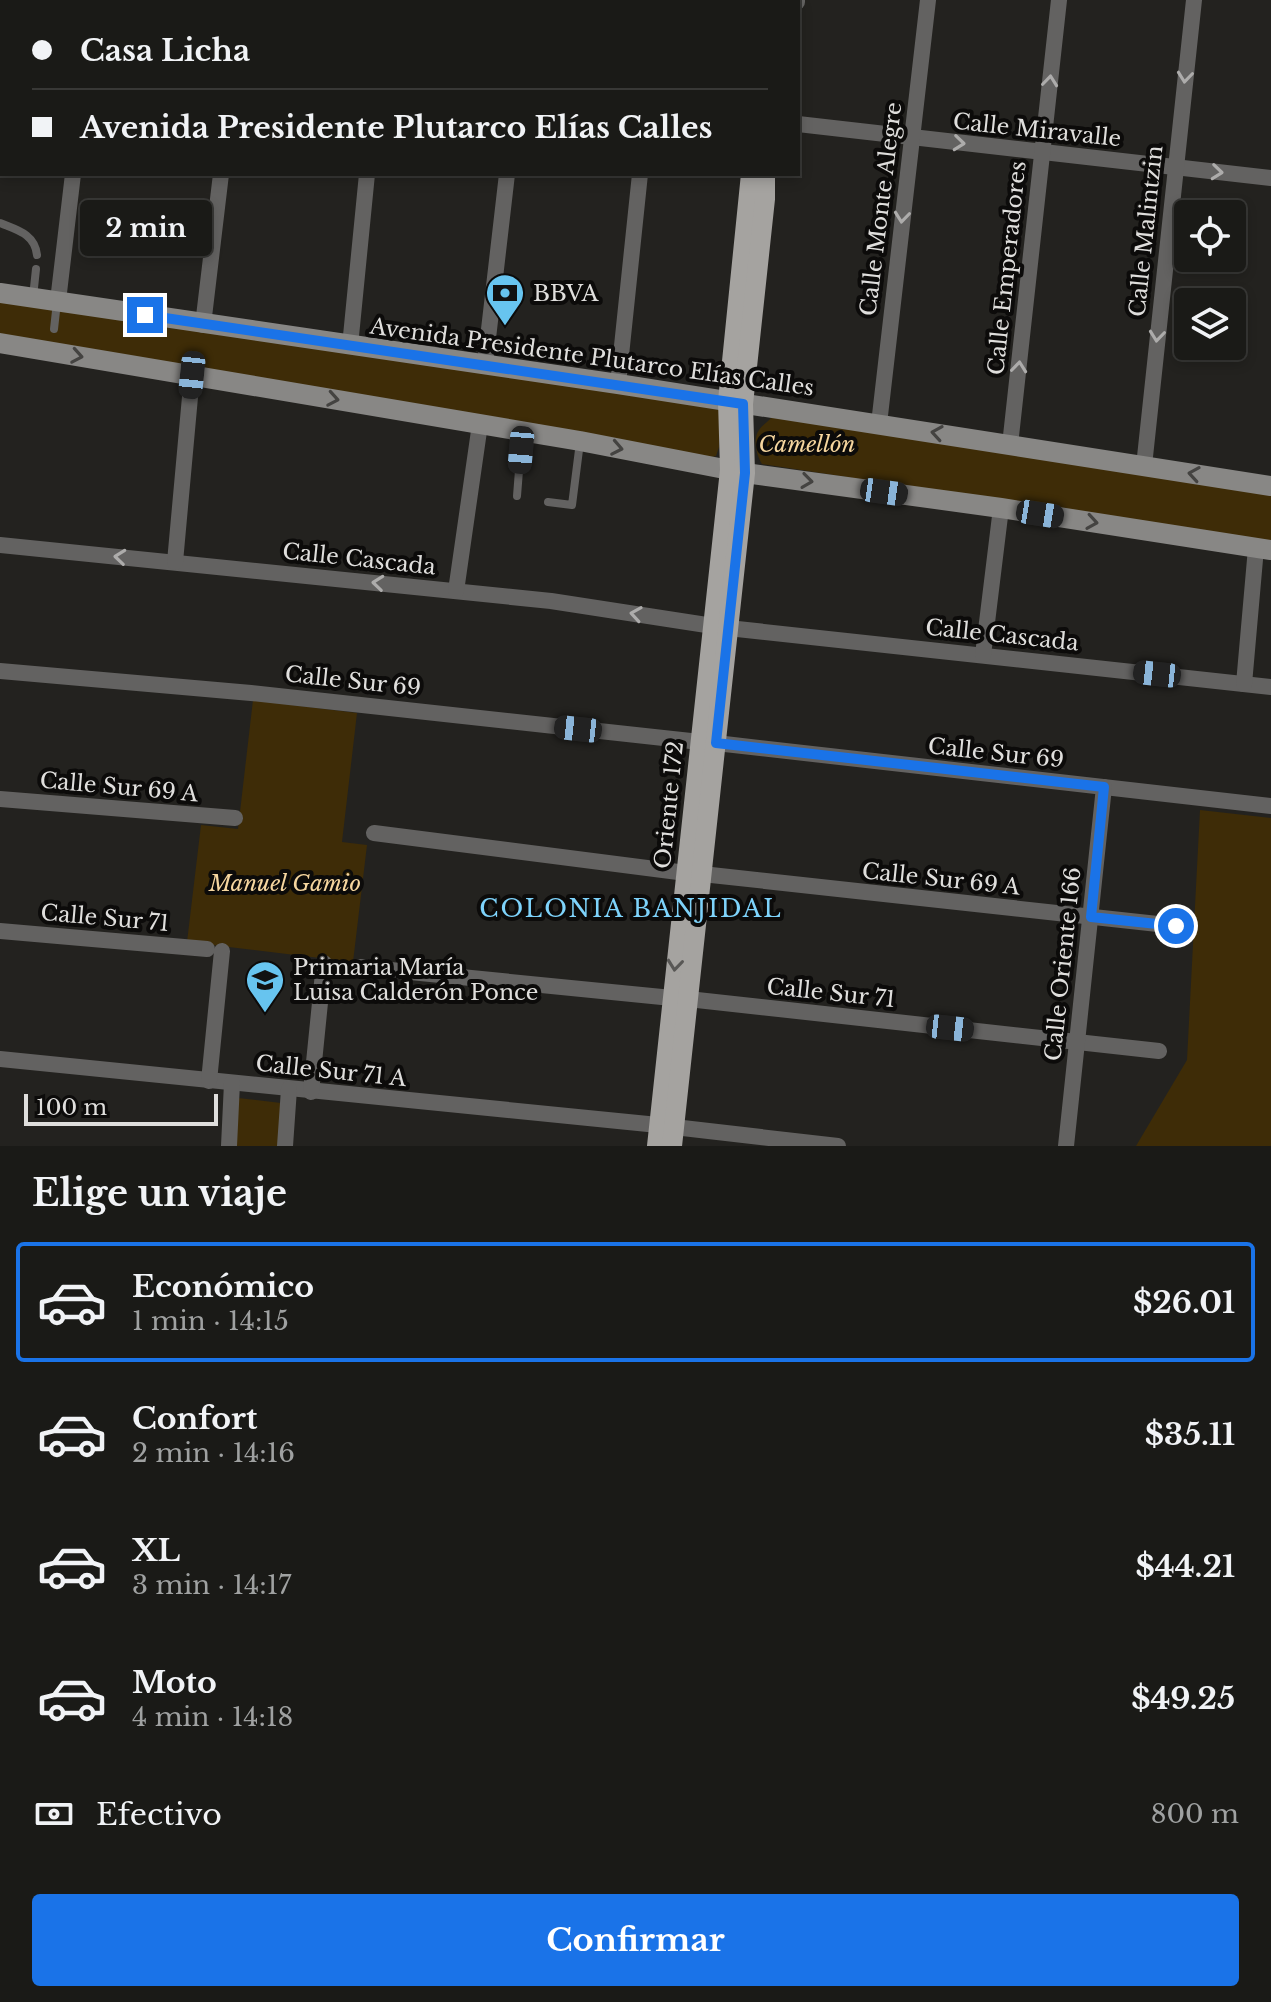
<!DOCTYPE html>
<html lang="es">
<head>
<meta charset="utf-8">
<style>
	:root { --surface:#1a1a17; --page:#272724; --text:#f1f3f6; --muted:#9fa1a1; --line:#383836; --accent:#1a73e8 }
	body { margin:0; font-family:"Libre Baskerville",serif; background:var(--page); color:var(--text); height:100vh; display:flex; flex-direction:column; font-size:30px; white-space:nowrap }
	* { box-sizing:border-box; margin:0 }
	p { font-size:26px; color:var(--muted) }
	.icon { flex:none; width:44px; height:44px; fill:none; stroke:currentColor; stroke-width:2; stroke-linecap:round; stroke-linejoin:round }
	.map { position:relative; height:1146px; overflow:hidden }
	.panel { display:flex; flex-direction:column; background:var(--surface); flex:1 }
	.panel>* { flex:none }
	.top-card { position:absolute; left:0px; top:0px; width:800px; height:176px; box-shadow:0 4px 12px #0003,0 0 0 2px var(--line); display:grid; align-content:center; height:176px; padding:0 32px; background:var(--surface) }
	.controls { position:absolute; left:1174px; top:200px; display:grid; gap:16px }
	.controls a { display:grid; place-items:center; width:72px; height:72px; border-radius:8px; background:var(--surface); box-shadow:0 4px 12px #0003,0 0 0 2px var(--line); font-size:40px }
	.scale { position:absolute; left:24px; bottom:20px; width:194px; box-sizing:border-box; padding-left:8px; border:4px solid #dfdedc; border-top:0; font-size:22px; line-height:28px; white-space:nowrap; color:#dfdedc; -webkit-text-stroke:6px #0c0b0a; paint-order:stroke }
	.end { position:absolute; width:36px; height:36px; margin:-18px; border:10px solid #1a73e8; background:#fff; box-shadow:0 0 0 4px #fff }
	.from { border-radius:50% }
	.bubble { position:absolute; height:56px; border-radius:8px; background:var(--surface); box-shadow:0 4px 12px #0003,0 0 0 2px var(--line); font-size:26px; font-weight:700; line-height:56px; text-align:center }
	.car { position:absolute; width:24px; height:48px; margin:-24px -12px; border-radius:10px; box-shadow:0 0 6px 2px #0007; background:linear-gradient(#222 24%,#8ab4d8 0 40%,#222 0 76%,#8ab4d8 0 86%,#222 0) }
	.top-card b { display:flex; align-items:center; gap:28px; height:76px; font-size:30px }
	.top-card b+b { border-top:2px solid var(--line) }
	.top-card i { width:20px; height:20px; background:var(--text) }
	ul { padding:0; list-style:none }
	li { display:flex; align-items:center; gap:24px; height:120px; margin:0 16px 12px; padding:0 16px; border:4px solid transparent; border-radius:8px }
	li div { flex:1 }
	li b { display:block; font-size:30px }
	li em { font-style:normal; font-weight:700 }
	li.active { border-color:var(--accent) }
	li>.icon { width:72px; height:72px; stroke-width:1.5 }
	h2 { padding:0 32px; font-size:36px; line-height:96px }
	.pay { display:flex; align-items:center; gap:20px; height:88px; padding:0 32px; font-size:30px }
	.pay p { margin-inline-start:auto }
	.primary-button { display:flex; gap:16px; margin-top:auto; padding:16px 32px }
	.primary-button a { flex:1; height:92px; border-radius:8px; background:var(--accent); color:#fff; font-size:32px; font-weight:700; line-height:92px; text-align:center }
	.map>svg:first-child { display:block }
</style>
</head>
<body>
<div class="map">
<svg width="1271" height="1146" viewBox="0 0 1271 1146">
	<rect width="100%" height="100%" fill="#23221f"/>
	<g fill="#3e2c07">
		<polygon points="0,300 720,408 719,447 716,456 707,458 0,339"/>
		<path d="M774 414 1271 491V542L762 464C757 456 752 440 759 430 763 424 770 421 774 414Z"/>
		<polygon points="253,700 357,713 342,842 367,845 353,962 187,942 201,825 238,829"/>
		<polygon points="1200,810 1271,818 1271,1146 1136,1146 1187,1060"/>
		<polygon points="238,1098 281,1103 279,1146 235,1146"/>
	</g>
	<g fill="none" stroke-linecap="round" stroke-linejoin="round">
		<g stroke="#636261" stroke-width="8">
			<path d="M0 223C17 230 35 234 37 255"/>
			<polyline points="33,297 36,269"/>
			<polyline points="54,329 57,302"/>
			<polyline points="517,496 522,432"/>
			<polyline points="548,502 572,505 580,442"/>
		</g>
		<g stroke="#636261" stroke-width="16">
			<polyline points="227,0 227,2"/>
			<polyline points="526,2 526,0"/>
			<polyline points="659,2 659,0"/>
			<polyline points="763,2 763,0"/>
			<polyline points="797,2 797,0"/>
			<polyline points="0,41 2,41"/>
			<polyline points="798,124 1271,178"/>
			<polyline points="58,301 73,174"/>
			<polyline points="203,325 221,174"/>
			<polyline points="350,346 367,174"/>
			<polyline points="485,364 507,174"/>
			<polyline points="618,384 640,174"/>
			<polyline points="879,424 928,0"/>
			<polyline points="1010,445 1059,0"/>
			<polyline points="1144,466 1194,0"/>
			<polyline points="0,545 551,601 713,626"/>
			<polyline points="175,562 192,375"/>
			<polyline points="456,591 480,424"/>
			<polyline points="728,628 1271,687"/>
			<polyline points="983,655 1001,508"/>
			<polyline points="0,671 251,693 700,742"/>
			<polyline points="1244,684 1256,548"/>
			<polyline points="716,743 1271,806"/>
			<polyline points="0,799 235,818"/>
			<polyline points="374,833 686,873"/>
			<polyline points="702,874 1176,926"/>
			<polyline points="0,931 207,949"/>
			<polyline points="360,967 672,998"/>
			<polyline points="688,999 1159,1051"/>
			<polyline points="0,1059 658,1125"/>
			<polyline points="209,1081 222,951"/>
			<polyline points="311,1092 324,963"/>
			<polyline points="674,1127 838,1146"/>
			<polyline points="229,1146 232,1083"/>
			<polyline points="285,1146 289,1089"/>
			<polyline points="1066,1146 1104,787"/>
		</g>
		<g stroke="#888785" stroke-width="20">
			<polyline points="0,293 618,384 1271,486"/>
			<polyline points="0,343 580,441 745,473 1001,508 1271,550"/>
		</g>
		<g stroke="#a5a3a0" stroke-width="20">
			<polyline points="777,2 777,0"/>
			<polyline points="657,1146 730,470 728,401 751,174"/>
			<polyline points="672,1146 745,473 743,404 765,199 765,174"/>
		</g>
	</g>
	<defs><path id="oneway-chevron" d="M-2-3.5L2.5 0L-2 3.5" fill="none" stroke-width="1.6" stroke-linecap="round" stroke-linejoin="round" transform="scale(2)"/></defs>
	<g stroke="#adacab">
		<use href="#oneway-chevron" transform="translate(1185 77) rotate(96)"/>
		<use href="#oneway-chevron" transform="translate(1050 81) rotate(-84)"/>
		<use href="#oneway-chevron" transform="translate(959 143) rotate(6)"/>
		<use href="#oneway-chevron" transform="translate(1217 172) rotate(6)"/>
		<use href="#oneway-chevron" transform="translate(902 217) rotate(96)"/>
		<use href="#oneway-chevron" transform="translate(1157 336) rotate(96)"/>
		<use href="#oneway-chevron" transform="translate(1019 367) rotate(-84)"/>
		<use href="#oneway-chevron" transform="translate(120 557) rotate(-174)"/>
		<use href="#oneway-chevron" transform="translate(378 583) rotate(-174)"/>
		<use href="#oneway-chevron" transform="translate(636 614) rotate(-171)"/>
	</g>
	<g stroke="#444341">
		<use href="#oneway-chevron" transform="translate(77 356) rotate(10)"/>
		<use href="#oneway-chevron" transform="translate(333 399) rotate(10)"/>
		<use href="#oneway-chevron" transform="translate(937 433) rotate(-171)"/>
		<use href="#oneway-chevron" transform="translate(617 448) rotate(11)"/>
		<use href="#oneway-chevron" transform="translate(1194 474) rotate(-171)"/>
		<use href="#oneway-chevron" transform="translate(807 481) rotate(8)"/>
		<use href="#oneway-chevron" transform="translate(1092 522) rotate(9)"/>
	</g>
	<use stroke="#585755" href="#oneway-chevron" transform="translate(675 965) rotate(96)"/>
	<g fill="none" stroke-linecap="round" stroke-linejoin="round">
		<polyline stroke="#1a73e8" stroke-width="10" points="145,315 743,404 745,473 716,743 1104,787 1091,917 1176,926"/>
	</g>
	<defs>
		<g id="bank-pin" transform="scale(2)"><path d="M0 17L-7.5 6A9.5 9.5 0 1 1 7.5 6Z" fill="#67c4ef" stroke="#0c0b0a"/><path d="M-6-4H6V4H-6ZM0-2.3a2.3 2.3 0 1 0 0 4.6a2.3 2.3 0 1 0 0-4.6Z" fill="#111"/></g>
		<g id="school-pin" transform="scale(2)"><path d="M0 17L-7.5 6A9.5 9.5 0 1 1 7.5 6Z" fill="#67c4ef" stroke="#0c0b0a"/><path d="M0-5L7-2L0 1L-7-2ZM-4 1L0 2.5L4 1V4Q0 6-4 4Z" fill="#111"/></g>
	</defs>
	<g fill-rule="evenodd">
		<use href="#bank-pin" x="505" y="293"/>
		<use href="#school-pin" x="265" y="980"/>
	</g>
	<g text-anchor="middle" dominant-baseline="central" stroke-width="8" stroke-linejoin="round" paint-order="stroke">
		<g font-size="22" fill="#dfdedc" stroke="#0c0b0a">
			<text transform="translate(1037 130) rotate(6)">Calle Miravalle</text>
			<text transform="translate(881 209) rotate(-83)">Calle Monte Alegre</text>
			<text transform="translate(1146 231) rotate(-84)">Calle Malintzin</text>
			<text transform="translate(1007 268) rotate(-84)">Calle Emperadores</text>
			<text transform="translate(592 357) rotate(8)">Avenida Presidente Plutarco Elías Calles</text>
			<text transform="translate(359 559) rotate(6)">Calle Cascada</text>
			<text transform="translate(1002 635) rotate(6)">Calle Cascada</text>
			<text transform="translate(353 681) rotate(6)">Calle Sur 69</text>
			<text transform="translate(996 753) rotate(6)">Calle Sur 69</text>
			<text transform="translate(119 787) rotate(5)">Calle Sur 69 A</text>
			<text transform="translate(669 805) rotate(-84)">Oriente 172</text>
			<text transform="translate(941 879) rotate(6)">Calle Sur 69 A</text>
			<text transform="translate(105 918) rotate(5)">Calle Sur 71</text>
			<text transform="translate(1063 964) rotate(-84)">Calle Oriente 166</text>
			<text transform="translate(831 993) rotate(6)">Calle Sur 71</text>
			<text transform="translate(331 1071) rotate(6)">Calle Sur 71 A</text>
		</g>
		<g font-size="22" fill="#dfdedc" stroke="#0c0b0a" text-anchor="start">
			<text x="533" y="293">BBVA</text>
			<text x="293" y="967">Primaria María<tspan x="293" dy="25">Luisa Calderón Ponce</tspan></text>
		</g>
		<g font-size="22" font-style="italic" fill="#f6d69f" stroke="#0c0b0a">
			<text x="807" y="444">Camellón</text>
			<text x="285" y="883">Manuel Gamio</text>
		</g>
		<g font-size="24" letter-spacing="2" fill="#7ed3fb" stroke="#0c0b0a">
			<text x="631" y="908">COLONIA BANJIDAL</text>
		</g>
	</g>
</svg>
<div class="controls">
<a><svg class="icon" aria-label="locate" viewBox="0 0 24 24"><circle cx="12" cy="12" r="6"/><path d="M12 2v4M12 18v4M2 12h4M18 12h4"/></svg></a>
<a><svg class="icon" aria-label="layers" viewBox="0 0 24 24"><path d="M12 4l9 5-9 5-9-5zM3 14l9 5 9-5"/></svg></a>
</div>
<div class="scale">100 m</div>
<i class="end from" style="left:1176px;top:926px"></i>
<i class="end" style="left:145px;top:315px"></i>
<div class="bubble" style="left:80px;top:200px;width:132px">2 min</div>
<i class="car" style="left:192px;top:375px;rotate:186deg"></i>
<i class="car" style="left:521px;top:450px;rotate:185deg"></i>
<i class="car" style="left:884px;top:492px;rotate:98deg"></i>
<i class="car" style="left:1040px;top:514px;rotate:99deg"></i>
<i class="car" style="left:1157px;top:674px;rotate:276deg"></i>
<i class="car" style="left:578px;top:729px;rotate:276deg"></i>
<i class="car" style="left:950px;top:1028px;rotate:96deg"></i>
<div class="top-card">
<b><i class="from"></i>Casa Licha</b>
<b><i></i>Avenida Presidente Plutarco Elías Calles</b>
</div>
</div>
<section class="panel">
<h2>Elige un viaje</h2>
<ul>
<li class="active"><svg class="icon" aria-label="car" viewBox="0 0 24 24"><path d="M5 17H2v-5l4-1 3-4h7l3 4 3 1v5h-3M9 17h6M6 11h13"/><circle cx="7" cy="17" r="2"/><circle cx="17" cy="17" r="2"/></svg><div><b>Económico</b><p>1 min · 14:15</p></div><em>$26.01</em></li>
<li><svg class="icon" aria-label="car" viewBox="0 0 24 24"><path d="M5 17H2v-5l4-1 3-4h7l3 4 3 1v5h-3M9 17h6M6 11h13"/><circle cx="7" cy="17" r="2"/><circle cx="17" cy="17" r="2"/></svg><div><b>Confort</b><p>2 min · 14:16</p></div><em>$35.11</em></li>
<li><svg class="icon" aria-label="car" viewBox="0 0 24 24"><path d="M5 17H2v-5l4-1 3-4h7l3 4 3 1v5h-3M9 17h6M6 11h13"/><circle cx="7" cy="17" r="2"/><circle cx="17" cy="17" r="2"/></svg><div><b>XL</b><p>3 min · 14:17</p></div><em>$44.21</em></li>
<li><svg class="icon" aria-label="car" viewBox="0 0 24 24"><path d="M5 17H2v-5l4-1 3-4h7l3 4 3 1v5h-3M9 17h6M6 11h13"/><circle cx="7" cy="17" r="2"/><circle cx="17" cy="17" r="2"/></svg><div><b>Moto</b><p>4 min · 14:18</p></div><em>$49.25</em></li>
</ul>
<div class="pay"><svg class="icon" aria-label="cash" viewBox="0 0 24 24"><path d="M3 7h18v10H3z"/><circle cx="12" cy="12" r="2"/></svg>Efectivo<p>800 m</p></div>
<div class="primary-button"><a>Confirmar</a></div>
</section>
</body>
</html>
